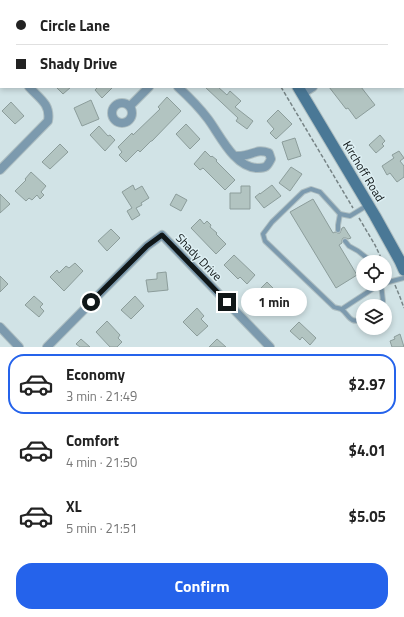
<!DOCTYPE html>
<html lang="en">
<head>
<meta charset="utf-8">
<style>
	:root { --surface:#fff; --page:#f6f6f6; --text:#222; --muted:#767676; --line:#e0e0e0; --accent:#2563eb }
	body { margin:0; font-family:"Titillium Web",sans-serif; background:var(--page); color:var(--text); height:100vh; display:flex; flex-direction:column; font-size:15px; white-space:nowrap }
	* { box-sizing:border-box; margin:0 }
	p { font-size:13px; color:var(--muted) }
	.icon { flex:none; width:22px; height:22px; fill:none; stroke:currentColor; stroke-width:2; stroke-linecap:round; stroke-linejoin:round }
	.map { position:relative; height:347px; overflow:hidden }
	.sheet { display:flex; flex-direction:column; background:var(--surface); flex:1 }
	.sheet>* { flex:none }
	.top-card { position:absolute; left:0px; top:0px; width:404px; height:88px; box-shadow:0 2px 6px #0003; display:grid; align-content:center; height:88px; padding:0 16px; background:var(--surface) }
	.controls { position:absolute; left:356px; top:255px; display:grid; gap:8px }
	.controls a { display:grid; place-items:center; width:36px; height:36px; border-radius:50%; background:var(--surface); box-shadow:0 2px 6px #0003; font-size:20px }
	.end { position:absolute; width:18px; height:18px; margin:-9px; border:5px solid #101718; background:#fff; box-shadow:0 0 0 2px #fff }
	.from { border-radius:50% }
	.bubble { position:absolute; height:28px; border-radius:14px; background:var(--surface); box-shadow:0 2px 6px #0003; font-size:13px; font-weight:700; line-height:28px; text-align:center }
	.top-card b { display:flex; align-items:center; gap:14px; height:38px; font-size:15px }
	.top-card b+b { border-top:1px solid var(--line) }
	.top-card i { width:10px; height:10px; background:var(--text) }
	ul { padding:7px 0 0; list-style:none }
	li { display:flex; align-items:center; gap:12px; height:60px; margin:0 8px 6px; padding:0 8px; border:2px solid transparent; border-radius:16px }
	li div { flex:1 }
	li b { display:block; font-size:15px }
	li em { font-style:normal; font-weight:700 }
	li.current { border-color:var(--accent) }
	li>.icon { width:36px; height:36px; stroke-width:1.5 }
	.primary-button { display:flex; gap:8px; margin-top:auto; padding:8px 16px }
	.primary-button a { flex:1; height:46px; border-radius:16px; background:var(--accent); color:#fff; font-size:16px; font-weight:700; line-height:46px; text-align:center }
	.map>svg:first-child { display:block }
</style>
</head>
<body>
<div class="map">
<svg width="404" height="347" viewBox="0 0 404 347">
	<rect width="100%" height="100%" fill="#d1e3e6"/>
	<g fill="#b2c4c1" stroke="#8c9d9b">
		<polygon points="56,87 71,87 63,94"/>
		<polygon points="98,87 113,87 102,98 95,90"/>
		<polygon points="205,87 218,87 227,95 230,91 241,101 235,107 253,121 247,129 236,121 238,118"/>
		<polygon points="329,87 361,87 375,105 356,119 348,108 346,109"/>
		<polygon points="167,97 181,111 152,141 151,141 140,152 138,150 126,162 119,155 122,152 118,147 132,133 133,135 160,109 158,107"/>
		<polygon points="91,100 99,119 82,126 74,108"/>
		<polygon points="11,102 24,116 15,124 2,111"/>
		<polygon points="278,110 292,124 276,139 270,133 274,129 267,121"/>
		<polygon points="186,124 200,139 190,149 176,134"/>
		<polygon points="99,126 108,136 110,135 115,140 105,151 90,135"/>
		<polygon points="380,135 385,141 382,144 384,146 376,153 369,145"/>
		<polygon points="295,138 301,156 288,160 282,142"/>
		<polygon points="60,144 68,152 50,169 42,162"/>
		<polygon points="205,151 211,157 212,156 217,160 216,161 235,180 225,190 203,168 200,170 194,164"/>
		<polygon points="399,151 404,158 400,161 404,166 404,177 397,182 390,173 387,175 382,166 394,158 392,155"/>
		<polygon points="291,167 302,174 290,191 279,183"/>
		<polygon points="31,172 46,186 41,192 44,195 40,199 37,195 32,200 29,198 26,201 15,191 26,180 25,179"/>
		<polygon points="133,185 135,190 142,186 149,198 141,203 142,205 136,208 140,215 132,220 127,211 132,208 122,192"/>
		<polygon points="272,185 281,196 264,208 255,197 260,193 260,194"/>
		<polygon points="241,186 250,186 250,209 230,209 230,193 241,193"/>
		<polygon points="0,194 10,204 0,213"/>
		<polygon points="176,194 187,200 181,211 170,205"/>
		<polygon points="313,199 333,233 335,232 338,233 340,233 342,228 344,227 351,238 348,239 346,238 343,238 342,240 342,243 339,245 357,275 336,288 290,212"/>
		<polygon points="200,219 204,224 207,221 211,225 210,227 217,233 216,234 226,244 216,254 191,228"/>
		<polygon points="111,229 120,238 107,251 98,241"/>
		<polygon points="234,255 255,275 247,284 240,277 238,279 224,265"/>
		<polygon points="75,263 83,271 64,291 50,277 57,270 59,273 66,266 69,268"/>
		<polygon points="166,272 168,290 148,292 146,280 157,279 157,273"/>
		<polygon points="0,276 8,284 0,292"/>
		<polygon points="267,282 281,296 284,293 290,299 286,303 289,305 286,308 289,311 284,316 269,300 264,305 256,298 262,293 259,290"/>
		<polygon points="34,296 43,304 40,307 44,311 39,317 25,305"/>
		<polygon points="135,296 144,306 131,319 121,310"/>
		<polygon points="197,308 204,316 201,319 208,326 197,336 183,322"/>
		<polygon points="107,321 120,335 118,338 122,342 117,347 110,347 96,332"/>
		<polygon points="299,322 316,338 310,345 302,337 300,340 290,331"/>
		<polygon points="400,334 404,347 392,347 390,341 395,339 394,337"/>
		<polygon points="81,339 90,347 80,347 76,344"/>
		<polygon points="217,339 226,347 209,347"/>
	</g>
	<g fill="none" stroke-linecap="round" stroke-linejoin="round">
		<g stroke="#aebec1" stroke-width="6">
			<g id="service">
				<polyline points="338,230 338,225 340,214"/>
				<polyline points="345,241 349,246 358,251 372,262"/>
				<polyline points="385,283 404,278"/>
				<polyline points="381,284 383,301 381,306"/>
				<polyline points="342,309 380,284"/>
				<path d="M363 319C349 325 349 314 341 309 339 308 336 308 334 307L265 241 263 234 272 222 303 192 311 189 320 192 340 214 350 216 368 205"/>
			</g>
		</g>
		<g stroke="#aebec1" stroke-width="10">
			<g id="minor">
				<polyline points="373,1 375,0"/>
				<polyline points="403,34 404,33"/>
				<polyline points="0,58 1,59"/>
				<path d="M178 87C189 97 199 107 208 119 220 135 234 167 257 168 266 168 267 167 271 159L269 153C259 149 255 153 246 155 242 156 239 156 235 156"/>
				<polyline points="302,94 313,87"/>
				<circle cx="122" cy="113" r="10"/>
				<polyline points="130,106 149,87"/>
				<path d="M0 170 48 121C51 104 39 98 29 87"/>
				<polyline points="0,327 19,347"/>
				<polyline points="47,347 147,246 162,235 270,347"/>
			</g>
		</g>
		<g stroke="#aebec1" stroke-width="13">
			<g id="secondary">
				<polyline points="249,0 250,1"/>
				<polyline points="298,87 375,216 400,261 404,270"/>
			</g>
		</g>
		<g stroke="#778486" stroke-width="1.5" stroke-dasharray="4 2" stroke-linecap="butt">
			<polyline points="237,0 237,1"/>
			<polyline points="281,87 353,208"/>
			<polyline points="359,218 375,245 383,262"/>
			<polyline points="385,266 390,276"/>
			<polyline points="395,285 400,297 404,308"/>
		</g>
		<use href="#service" stroke="#7c9aae" stroke-width="4"/>
		<use href="#minor" stroke="#7c9aae" stroke-width="8"/>
		<use href="#secondary" stroke="#4a7896" stroke-width="11"/>
	</g>
	<g fill="none" stroke-linecap="round" stroke-linejoin="round">
		<polyline stroke="#101718" stroke-width="5" points="91,302 147,246 162,235 227,302"/>
	</g>
	<g text-anchor="middle" dominant-baseline="central" stroke-width="3" stroke-linejoin="round" paint-order="stroke">
		<g font-size="12" fill="#101718" stroke="#def0f4">
			<text transform="translate(364 171) rotate(59)">Kirchoff Road</text>
			<text transform="translate(199 257) rotate(46)">Shady Drive</text>
		</g>
	</g>
</svg>
<div class="controls">
<a><svg class="icon" aria-label="locate" viewBox="0 0 24 24"><circle cx="12" cy="12" r="6"/><path d="M12 2v4M12 18v4M2 12h4M18 12h4"/></svg></a>
<a><svg class="icon" aria-label="layers" viewBox="0 0 24 24"><path d="M12 4l9 5-9 5-9-5zM3 14l9 5 9-5"/></svg></a>
</div>
<i class="end from" style="left:91px;top:302px"></i>
<i class="end" style="left:227px;top:302px"></i>
<div class="bubble" style="left:241px;top:288px;width:66px">1 min</div>
<div class="top-card">
<b><i class="from"></i>Circle Lane</b>
<b><i></i>Shady Drive</b>
</div>
</div>
<section class="sheet">
<ul>
<li class="current"><svg class="icon" aria-label="car" viewBox="0 0 24 24"><path d="M5 17H2v-5l4-1 3-4h7l3 4 3 1v5h-3M9 17h6M6 11h13"/><circle cx="7" cy="17" r="2"/><circle cx="17" cy="17" r="2"/></svg><div><b>Economy</b><p>3 min · 21:49</p></div><em>$2.97</em></li>
<li><svg class="icon" aria-label="car" viewBox="0 0 24 24"><path d="M5 17H2v-5l4-1 3-4h7l3 4 3 1v5h-3M9 17h6M6 11h13"/><circle cx="7" cy="17" r="2"/><circle cx="17" cy="17" r="2"/></svg><div><b>Comfort</b><p>4 min · 21:50</p></div><em>$4.01</em></li>
<li><svg class="icon" aria-label="car" viewBox="0 0 24 24"><path d="M5 17H2v-5l4-1 3-4h7l3 4 3 1v5h-3M9 17h6M6 11h13"/><circle cx="7" cy="17" r="2"/><circle cx="17" cy="17" r="2"/></svg><div><b>XL</b><p>5 min · 21:51</p></div><em>$5.05</em></li>
</ul>
<div class="primary-button"><a>Confirm</a></div>
</section>
</body>
</html>
